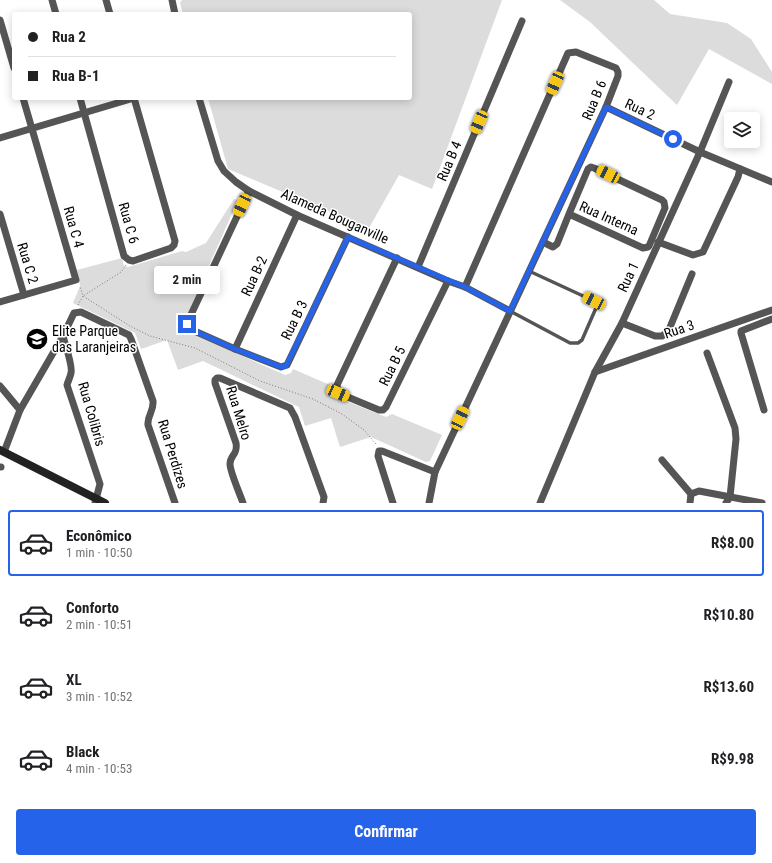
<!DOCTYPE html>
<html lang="pt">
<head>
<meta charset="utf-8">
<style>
	:root { --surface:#fff; --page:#f2f2f2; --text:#202124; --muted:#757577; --line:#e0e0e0; --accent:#2563eb }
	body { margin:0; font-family:"Roboto Condensed",sans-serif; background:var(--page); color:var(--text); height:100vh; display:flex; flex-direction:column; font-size:15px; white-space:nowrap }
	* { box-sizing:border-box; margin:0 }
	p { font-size:13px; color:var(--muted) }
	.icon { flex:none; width:22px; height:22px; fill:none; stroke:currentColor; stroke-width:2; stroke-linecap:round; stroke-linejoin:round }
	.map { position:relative; height:503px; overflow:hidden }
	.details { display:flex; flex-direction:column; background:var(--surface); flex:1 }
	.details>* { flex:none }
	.banner { position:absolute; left:12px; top:12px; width:400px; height:88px; border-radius:4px; box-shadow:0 2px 10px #0003; display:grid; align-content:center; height:88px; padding:0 16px; background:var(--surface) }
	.buttons { position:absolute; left:724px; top:112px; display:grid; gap:8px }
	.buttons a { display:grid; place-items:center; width:36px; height:36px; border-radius:4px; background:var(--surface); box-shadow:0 2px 10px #0003; font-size:20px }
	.end { position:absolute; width:18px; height:18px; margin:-9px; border:5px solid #2563eb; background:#fff; box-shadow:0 0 0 2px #fff }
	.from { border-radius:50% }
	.bubble { position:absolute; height:28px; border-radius:4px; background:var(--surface); box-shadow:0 2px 10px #0003; font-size:13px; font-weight:700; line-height:28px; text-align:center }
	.car { position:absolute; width:12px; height:24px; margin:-12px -6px; border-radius:5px; box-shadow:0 0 3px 1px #0007; background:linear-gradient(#f5c518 24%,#345 0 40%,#f5c518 0 76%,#345 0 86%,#f5c518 0) }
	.banner b { display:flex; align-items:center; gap:14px; height:38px; font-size:15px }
	.banner b+b { border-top:1px solid var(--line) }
	.banner i { width:10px; height:10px; background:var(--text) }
	ul { padding:7px 0 0; list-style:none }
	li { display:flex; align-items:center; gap:12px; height:66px; margin:0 8px 6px; padding:0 8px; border:2px solid transparent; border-radius:4px }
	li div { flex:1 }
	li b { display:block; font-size:15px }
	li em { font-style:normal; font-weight:700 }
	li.selected { border-color:var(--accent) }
	li>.icon { width:36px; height:36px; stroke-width:1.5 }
	.action { display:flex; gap:8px; margin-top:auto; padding:8px 16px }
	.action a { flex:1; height:46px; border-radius:4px; background:var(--accent); color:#fff; font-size:16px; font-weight:700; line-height:46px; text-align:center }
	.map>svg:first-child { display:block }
</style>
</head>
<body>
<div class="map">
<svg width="772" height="503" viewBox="0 0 772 503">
	<rect width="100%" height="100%" fill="#fff"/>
	<g fill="#dcdcdc">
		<polygon points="182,0 502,0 432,189 399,175 369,228 228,169 208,98 410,98 410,14 183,14 180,3"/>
		<polygon points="560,0 654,0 670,14 727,23 751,39 772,72 772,84 709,49 677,105 590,22"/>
		<polygon points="234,199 238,200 182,327 184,330 285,375 291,373 293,369 330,385 329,392 331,395 386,417 392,414 442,435 430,461 426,462 371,437 340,447 331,418 305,426 299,407 203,361 178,370 167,340 141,349 135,333 73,303 80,286 77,270 122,258 124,266 128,267 182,251 186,252 206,243"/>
	</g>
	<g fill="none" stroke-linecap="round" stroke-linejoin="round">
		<g stroke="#777" stroke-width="1" stroke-dasharray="1 2" stroke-linecap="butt">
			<polyline points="126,265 121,272 83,296 130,326 150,336 195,348 260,381 313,399 342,414 364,430 376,444"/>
			<polyline points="78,305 83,296 80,286"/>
		</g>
		<polyline stroke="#555" stroke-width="3.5" points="510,311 570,343 578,343 582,340 596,308 595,302 594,301 529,271"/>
		<g stroke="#555" stroke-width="7">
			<polyline points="52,0 56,14"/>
			<polyline points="106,0 110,14"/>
			<polyline points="172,0 175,14"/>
			<polyline points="0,20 14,68"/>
			<polyline points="80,98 124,256 129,260 133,261 171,248 174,245 175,241 134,98"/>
			<polyline points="199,98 218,161 224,171 236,182 249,191 297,215 448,281 465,287 510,311"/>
			<polyline points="606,107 700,152 772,182"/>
			<polyline points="0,138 134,98"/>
			<polyline points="249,191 188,321 187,324 190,329 235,349 281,367 287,365 348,237"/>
			<polyline points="0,214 24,295"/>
			<polyline points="543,242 553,247 557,244 569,214 588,169 591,167 594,168 662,200 664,202 665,208 649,246 648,247 643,248 569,214"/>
			<polyline points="658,242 693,255 703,252 738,177 740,169"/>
			<polyline points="397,258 337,385 338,393 379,410 383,410 386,407 448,281"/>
			<polyline points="418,267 522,21"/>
			<polyline points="0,302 76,280 23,98"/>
			<polyline points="622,323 655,336 662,336 668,332 692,274"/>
			<path d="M63 336C65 344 73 366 71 373 70 378 68 381 67 385L100 484 95 503"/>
			<polyline points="235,349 297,215"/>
			<polyline points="707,353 735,428 736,439 730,497 726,503"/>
			<polyline points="595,372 772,310"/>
			<polyline points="0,386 20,410"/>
			<polyline points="764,410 741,333 741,331 772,319"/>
			<path d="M4 452 20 410 63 336 74 313 81 312 129 335 131 339 153 401C154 412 147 415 148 425L175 503"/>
			<polyline points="662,460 691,494"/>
			<polyline points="0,467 1,467"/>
			<path d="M243 503C240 494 230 472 230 464 230 455 238 455 236 443L215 383V380L217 378H220L290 408 295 417 324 497 323 503"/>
			<polyline points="393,503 378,456 379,451 382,451 435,472"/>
			<polyline points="429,503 435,472 606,107 618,76 618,72 616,68 576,52 568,53 465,287"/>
			<polyline points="540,503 595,372 622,323 700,152 729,82"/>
			<polyline points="690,503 691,494 699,491 762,503"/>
		</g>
		<polyline stroke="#222" stroke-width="8" points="0,450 105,503"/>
	</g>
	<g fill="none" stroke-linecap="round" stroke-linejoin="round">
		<polyline stroke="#2563eb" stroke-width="5" points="187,324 190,329 235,349 281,367 286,366 348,237 448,280 465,287 510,311 606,107 673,139"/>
	</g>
	<defs>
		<g id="school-disc" transform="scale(1.15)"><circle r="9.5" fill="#000" stroke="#fff"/><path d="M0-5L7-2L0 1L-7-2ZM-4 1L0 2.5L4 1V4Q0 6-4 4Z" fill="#fff"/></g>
	</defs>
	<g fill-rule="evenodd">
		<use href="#school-disc" x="37" y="339"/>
	</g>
	<g text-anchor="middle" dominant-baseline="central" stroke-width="3" stroke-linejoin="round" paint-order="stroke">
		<g font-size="14" fill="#000" stroke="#fff">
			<text transform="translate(594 100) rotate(-67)">Rua B 6</text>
			<text transform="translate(640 109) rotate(25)">Rua 2</text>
			<text transform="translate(449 161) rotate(-67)">Rua B 4</text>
			<text transform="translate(335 216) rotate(24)">Alameda Bouganville</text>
			<text transform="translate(609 218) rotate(24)">Rua Interna</text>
			<text transform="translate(129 223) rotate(74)">Rua C 6</text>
			<text transform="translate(74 227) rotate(74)">Rua C 4</text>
			<text transform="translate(28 263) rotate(73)">Rua C 2</text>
			<text transform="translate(254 276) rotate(-65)">Rua B-2</text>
			<text transform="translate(628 277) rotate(-65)">Rua 1</text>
			<text transform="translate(294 320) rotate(-64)">Rua B 3</text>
			<text transform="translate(679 329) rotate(-19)">Rua 3</text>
			<text transform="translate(392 366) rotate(-64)">Rua B 5</text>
			<text transform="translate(239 413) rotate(73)">Rua Melro</text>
			<text transform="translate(92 414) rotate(74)">Rua Colibris</text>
			<text transform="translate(173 454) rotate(73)">Rua Perdizes</text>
		</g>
		<g font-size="14" fill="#000" stroke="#fff" text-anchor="start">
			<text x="52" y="331">Elite Parque<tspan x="52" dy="16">das Laranjeiras</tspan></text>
		</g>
	</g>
</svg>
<div class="buttons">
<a><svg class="icon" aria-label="layers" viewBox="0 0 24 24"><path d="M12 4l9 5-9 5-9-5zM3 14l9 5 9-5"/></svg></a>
</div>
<i class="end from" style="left:673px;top:139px"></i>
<i class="end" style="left:187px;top:324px"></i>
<div class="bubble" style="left:154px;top:266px;width:66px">2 min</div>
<i class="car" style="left:555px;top:83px;rotate:204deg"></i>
<i class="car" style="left:479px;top:122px;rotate:203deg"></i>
<i class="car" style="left:608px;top:174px;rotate:296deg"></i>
<i class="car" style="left:242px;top:205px;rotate:205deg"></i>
<i class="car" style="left:594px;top:301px;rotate:296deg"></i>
<i class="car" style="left:338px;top:393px;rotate:113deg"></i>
<i class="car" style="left:460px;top:418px;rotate:25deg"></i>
<div class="banner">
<b><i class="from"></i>Rua 2</b>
<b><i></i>Rua B-1</b>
</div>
</div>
<section class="details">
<ul>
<li class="selected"><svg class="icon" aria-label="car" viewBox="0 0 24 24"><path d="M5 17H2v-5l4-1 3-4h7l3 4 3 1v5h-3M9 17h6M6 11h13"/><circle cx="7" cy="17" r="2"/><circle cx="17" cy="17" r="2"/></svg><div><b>Econômico</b><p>1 min · 10:50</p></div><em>R$8.00</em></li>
<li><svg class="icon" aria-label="car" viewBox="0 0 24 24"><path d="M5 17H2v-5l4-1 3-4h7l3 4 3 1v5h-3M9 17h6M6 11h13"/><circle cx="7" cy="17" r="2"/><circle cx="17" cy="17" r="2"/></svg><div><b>Conforto</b><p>2 min · 10:51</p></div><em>R$10.80</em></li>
<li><svg class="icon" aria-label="car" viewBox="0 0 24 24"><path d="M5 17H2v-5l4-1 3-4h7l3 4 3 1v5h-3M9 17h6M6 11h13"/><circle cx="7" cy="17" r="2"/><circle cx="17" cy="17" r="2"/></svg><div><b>XL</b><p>3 min · 10:52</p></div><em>R$13.60</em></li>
<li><svg class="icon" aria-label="car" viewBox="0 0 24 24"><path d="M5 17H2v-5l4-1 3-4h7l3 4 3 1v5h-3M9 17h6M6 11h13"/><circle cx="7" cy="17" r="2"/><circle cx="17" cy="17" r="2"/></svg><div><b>Black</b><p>4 min · 10:53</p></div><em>R$9.98</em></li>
</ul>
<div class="action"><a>Confirmar</a></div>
</section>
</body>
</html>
